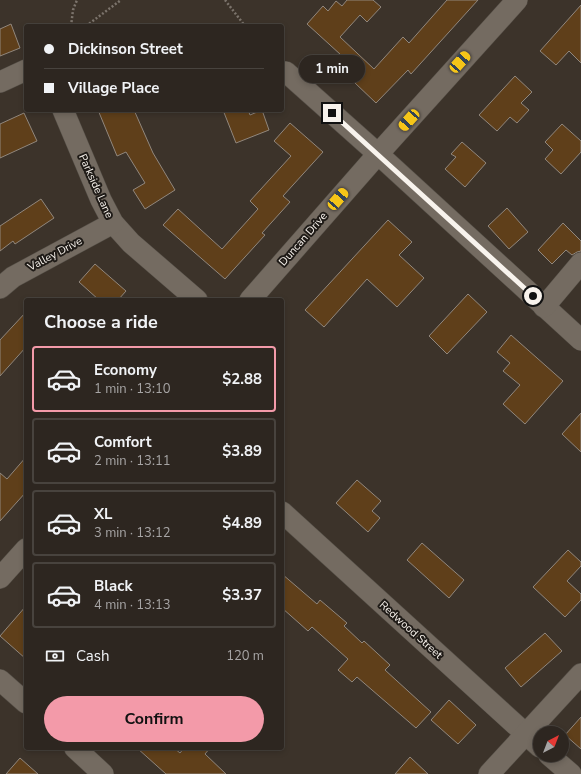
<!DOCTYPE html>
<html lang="en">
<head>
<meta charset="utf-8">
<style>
	:root { --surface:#2d2620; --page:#39322d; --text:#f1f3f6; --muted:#a7a5a5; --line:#48433e; --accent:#f39aa9 }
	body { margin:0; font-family:"Nunito Sans",sans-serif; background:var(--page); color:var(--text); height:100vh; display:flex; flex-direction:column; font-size:15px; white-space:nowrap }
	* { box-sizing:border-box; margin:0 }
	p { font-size:13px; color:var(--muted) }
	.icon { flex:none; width:22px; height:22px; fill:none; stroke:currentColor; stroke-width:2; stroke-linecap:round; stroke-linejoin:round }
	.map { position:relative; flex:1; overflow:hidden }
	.panel { position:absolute; left:24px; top:298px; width:260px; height:452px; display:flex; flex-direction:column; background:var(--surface); border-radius:4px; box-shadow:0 2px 6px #0003,0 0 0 1px var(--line) }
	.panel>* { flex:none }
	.hud { position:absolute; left:24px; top:24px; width:260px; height:88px; border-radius:4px; box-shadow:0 2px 6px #0003,0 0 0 1px var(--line); display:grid; align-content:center; height:88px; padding:0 20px; background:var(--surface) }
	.needle { width:26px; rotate:42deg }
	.tools { position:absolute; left:533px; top:726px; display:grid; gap:8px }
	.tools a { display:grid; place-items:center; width:36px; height:36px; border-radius:50%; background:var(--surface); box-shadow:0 2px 6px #0003,0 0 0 1px var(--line); font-size:20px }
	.end { position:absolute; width:18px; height:18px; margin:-9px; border:5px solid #f8f3ed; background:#111; box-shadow:0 0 0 2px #111 }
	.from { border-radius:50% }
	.bubble { position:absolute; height:28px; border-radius:14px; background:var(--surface); box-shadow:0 2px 6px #0003,0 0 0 1px var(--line); font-size:13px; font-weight:700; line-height:28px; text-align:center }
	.car { position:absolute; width:12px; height:24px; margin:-12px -6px; border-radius:5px; box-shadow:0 0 3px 1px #0007; background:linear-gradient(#f5c518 24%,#345 0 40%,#f5c518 0 76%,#345 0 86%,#f5c518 0) }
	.hud b { display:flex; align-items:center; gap:14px; height:38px; font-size:15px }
	.hud b+b { border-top:1px solid var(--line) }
	.hud i { width:10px; height:10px; background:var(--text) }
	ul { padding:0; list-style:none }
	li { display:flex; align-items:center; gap:12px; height:66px; margin:0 8px 6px; padding:0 12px; border:2px solid var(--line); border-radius:4px }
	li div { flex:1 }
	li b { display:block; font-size:15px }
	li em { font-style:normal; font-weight:700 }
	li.active { border-color:var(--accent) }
	li>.icon { width:36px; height:36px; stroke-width:1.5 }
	h2 { padding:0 20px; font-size:18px; line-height:48px }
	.pay { display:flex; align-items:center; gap:10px; height:44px; padding:0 20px; font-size:15px }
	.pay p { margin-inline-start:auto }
	.button { display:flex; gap:8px; margin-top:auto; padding:8px 20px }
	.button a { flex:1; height:46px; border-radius:24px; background:var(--accent); color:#111; font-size:16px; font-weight:700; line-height:46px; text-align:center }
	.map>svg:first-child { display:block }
</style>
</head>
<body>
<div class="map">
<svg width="581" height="774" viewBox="0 0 581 774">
	<rect width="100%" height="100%" fill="#3c332a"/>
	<g fill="#5f3f1a" stroke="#91877d">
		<polygon points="347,0 373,0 381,7 367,22 360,15 340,37 374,69 403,37 409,43 447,0 478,0 411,74 408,70 376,103 334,63 341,55 307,24 323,6 328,11 336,1 342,6"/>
		<polygon points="581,5 581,63 569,51 556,65 540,51"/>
		<polygon points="11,24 20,48 0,56 0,29"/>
		<polygon points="515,76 532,92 521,103 529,110 517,123 510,117 497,131 479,115"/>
		<polygon points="98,110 134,110 153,153 175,190 145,209 133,190 145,183 126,152 117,156"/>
		<polygon points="223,110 248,110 250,115 262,110 269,130 236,143"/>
		<polygon points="24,113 37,141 0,158 0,124"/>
		<polygon points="290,123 323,152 283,196 290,202 262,233 265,235 225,279 163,225 178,209 222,249 258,209 250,201 291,156 274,141"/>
		<polygon points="562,124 581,141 581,152 561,174 545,159 553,150 545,142"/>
		<polygon points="462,142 486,163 465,187 445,169 456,157 451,154"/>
		<polygon points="41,199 54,218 15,244 13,241 0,251 0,226"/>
		<polygon points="507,208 528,232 509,249 488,226"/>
		<polygon points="388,220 412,242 399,255 424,278 397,307 367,279 324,327 305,310"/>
		<polygon points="563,223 581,241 581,251 577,252 572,255 566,250 552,264 538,250"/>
		<polygon points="95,264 126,291 118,300 99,300 79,282"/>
		<polygon points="468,294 487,312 447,354 429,336"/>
		<polygon points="26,312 26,347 0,376 0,340"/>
		<polygon points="511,335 563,381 525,424 503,404 520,385 503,371 510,363 497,352"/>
		<polygon points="581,413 581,452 562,434"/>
		<polygon points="26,457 26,492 0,521 0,473 7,479"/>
		<polygon points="357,480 381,501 372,511 380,518 368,532 336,503"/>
		<polygon points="422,543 464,580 449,598 407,560"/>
		<polygon points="568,550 581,562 581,566 567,581 581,594 581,600 565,617 533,587"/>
		<polygon points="282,574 317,604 320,600 347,623 344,626 362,643 364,641 390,665 385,670 431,712 416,728 357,677 352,682 338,670 348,659 312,627 308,631 282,608"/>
		<polygon points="26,606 26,659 0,636"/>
		<polygon points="545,633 562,651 521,687 505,668"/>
		<polygon points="449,700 476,725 458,744 431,720"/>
		<polygon points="581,717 581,749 565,735"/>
		<polygon points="137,748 174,748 180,753 184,748 210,748 205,754 226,774 166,774"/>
		<polygon points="410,757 428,774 395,774"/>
		<polygon points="20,758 38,774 6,774"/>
	</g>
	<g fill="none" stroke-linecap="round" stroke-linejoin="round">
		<g stroke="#554f47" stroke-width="22">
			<g id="minor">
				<polyline points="286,72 378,154 581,340"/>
				<polyline points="0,82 26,70"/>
				<polyline points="63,110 101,200 113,223 131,243 197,300"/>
				<polyline points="0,288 13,277 113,223"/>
				<polyline points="250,300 378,154 517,0"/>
				<polyline points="544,307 581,263"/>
				<polyline points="282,512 540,747"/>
				<polyline points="0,578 26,549"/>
				<polyline points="0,680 26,703"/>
				<polyline points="75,748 103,774"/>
				<polyline points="549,755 571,774"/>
				<polyline points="489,774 581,674"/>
			</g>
		</g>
		<g stroke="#7c746c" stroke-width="2.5" stroke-dasharray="2 2" stroke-linecap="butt">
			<polyline points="225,0 245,26"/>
			<polyline points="71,26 73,10 77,0"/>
			<polyline points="86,26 121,0"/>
		</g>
		<use href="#minor" stroke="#746b61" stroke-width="21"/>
	</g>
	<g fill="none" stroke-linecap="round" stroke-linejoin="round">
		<polyline stroke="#f8f3ed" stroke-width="5" points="332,113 533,296"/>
	</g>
	<g text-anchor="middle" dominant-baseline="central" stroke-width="4" stroke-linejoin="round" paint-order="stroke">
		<g font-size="11" fill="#f8f3ed" stroke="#1f1b17">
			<text transform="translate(96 186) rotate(66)">Parkside Lane</text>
			<text transform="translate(303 239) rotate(-49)">Duncan Drive</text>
			<text transform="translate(55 254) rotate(-28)">Valley Drive</text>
			<text transform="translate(411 630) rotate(42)">Redwood Street</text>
		</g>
	</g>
</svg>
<div class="tools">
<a><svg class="needle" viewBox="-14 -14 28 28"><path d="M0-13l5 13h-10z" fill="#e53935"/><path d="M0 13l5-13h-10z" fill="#a7a5a5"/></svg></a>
</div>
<i class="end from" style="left:533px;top:296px"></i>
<i class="end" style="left:332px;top:113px"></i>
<div class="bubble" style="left:299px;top:55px;width:66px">1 min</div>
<i class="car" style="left:460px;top:62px;rotate:42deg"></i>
<i class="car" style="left:409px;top:120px;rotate:222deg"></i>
<i class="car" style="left:338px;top:199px;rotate:41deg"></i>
<div class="hud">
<b><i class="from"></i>Dickinson Street</b>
<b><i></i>Village Place</b>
</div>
<section class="panel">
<h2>Choose a ride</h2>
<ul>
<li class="active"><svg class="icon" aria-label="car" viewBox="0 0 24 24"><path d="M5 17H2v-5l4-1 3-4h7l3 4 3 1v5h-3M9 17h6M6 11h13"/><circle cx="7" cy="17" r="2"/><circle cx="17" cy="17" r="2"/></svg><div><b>Economy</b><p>1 min · 13:10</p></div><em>$2.88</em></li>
<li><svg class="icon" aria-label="car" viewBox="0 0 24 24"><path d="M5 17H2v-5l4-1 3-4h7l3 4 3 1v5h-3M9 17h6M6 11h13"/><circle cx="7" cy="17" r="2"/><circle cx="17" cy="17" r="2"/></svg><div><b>Comfort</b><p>2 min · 13:11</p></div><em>$3.89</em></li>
<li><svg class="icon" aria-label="car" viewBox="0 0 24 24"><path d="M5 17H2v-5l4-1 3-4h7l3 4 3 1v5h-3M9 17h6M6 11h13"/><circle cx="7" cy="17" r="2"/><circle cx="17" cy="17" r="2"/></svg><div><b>XL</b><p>3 min · 13:12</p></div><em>$4.89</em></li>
<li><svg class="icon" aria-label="car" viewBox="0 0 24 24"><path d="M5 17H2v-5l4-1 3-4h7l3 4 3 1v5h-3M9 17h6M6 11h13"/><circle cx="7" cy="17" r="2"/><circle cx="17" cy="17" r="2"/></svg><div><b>Black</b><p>4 min · 13:13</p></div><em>$3.37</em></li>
</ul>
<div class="pay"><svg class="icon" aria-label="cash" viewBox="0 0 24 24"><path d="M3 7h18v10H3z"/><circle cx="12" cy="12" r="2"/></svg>Cash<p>120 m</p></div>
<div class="button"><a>Confirm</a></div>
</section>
</div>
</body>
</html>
